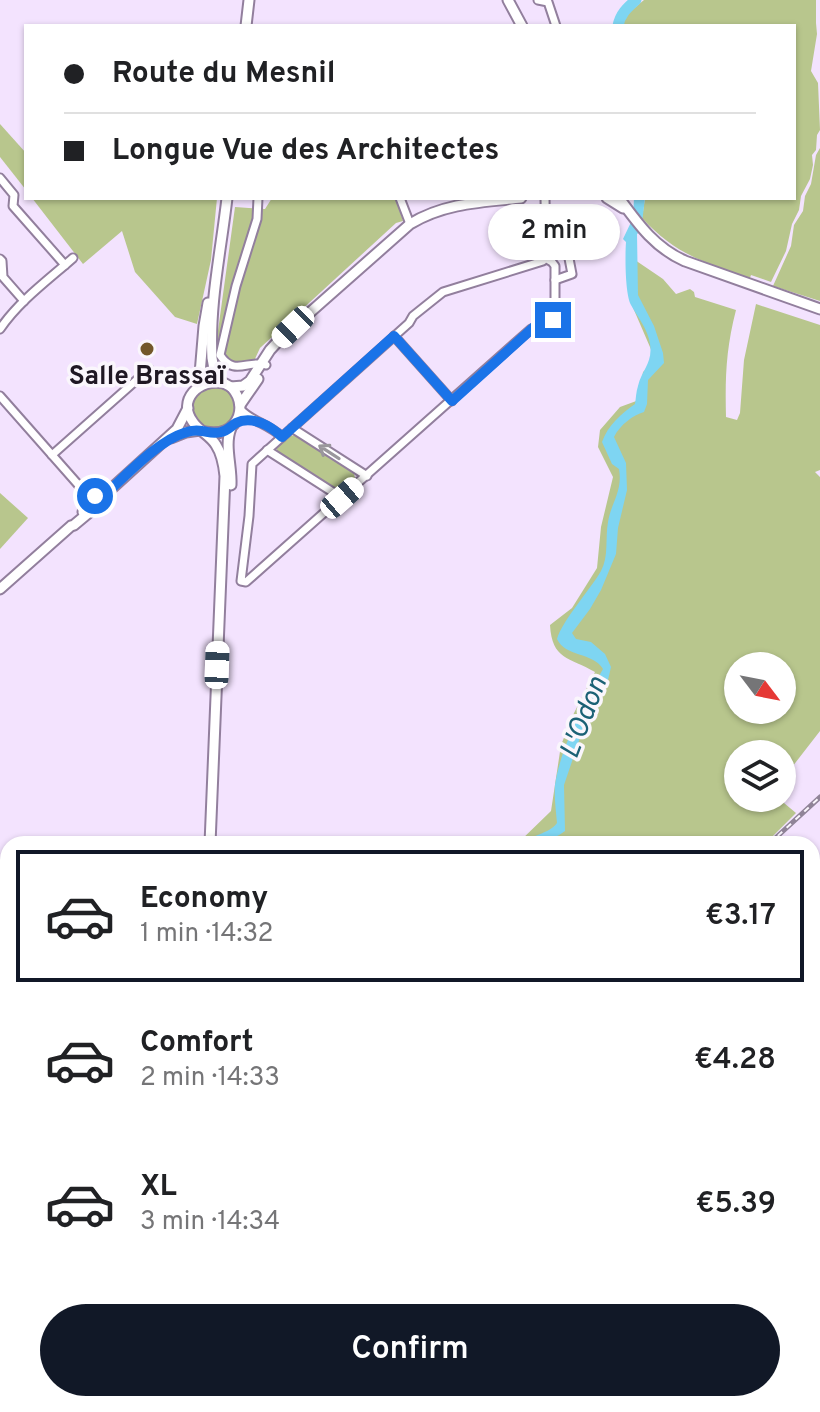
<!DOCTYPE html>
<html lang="en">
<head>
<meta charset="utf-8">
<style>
	:root { --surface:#fff; --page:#f6f6f6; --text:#202124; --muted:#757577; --line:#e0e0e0; --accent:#111827 }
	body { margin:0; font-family:Overpass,sans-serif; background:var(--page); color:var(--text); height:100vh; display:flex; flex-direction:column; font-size:30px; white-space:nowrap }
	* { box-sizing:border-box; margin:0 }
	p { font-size:26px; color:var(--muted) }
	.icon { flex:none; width:44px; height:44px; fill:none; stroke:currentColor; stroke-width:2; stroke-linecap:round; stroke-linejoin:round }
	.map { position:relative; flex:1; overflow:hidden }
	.sheet { position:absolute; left:0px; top:836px; width:820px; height:576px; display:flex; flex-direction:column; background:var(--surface); border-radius:24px 24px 0 0; box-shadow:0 2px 6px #0004 }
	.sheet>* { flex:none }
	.banner { position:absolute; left:24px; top:24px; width:772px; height:176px; border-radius:0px; box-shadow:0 2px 6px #0004; display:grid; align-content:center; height:176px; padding:0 40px; background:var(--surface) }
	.needle { width:52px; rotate:122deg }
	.fabs { position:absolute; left:724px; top:652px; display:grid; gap:16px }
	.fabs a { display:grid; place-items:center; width:72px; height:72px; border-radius:50%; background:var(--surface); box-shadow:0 2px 6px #0004; font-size:40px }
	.end { position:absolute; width:36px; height:36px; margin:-18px; border:10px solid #1a73e8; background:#fff; box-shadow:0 0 0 4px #fff }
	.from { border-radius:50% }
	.bubble { position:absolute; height:56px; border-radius:28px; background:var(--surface); box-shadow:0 2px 6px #0004; font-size:26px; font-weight:600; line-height:56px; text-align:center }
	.car { position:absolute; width:24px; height:48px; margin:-24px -12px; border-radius:10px; box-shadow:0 0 6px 2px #0007; background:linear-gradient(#fff 24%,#345 0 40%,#fff 0 76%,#345 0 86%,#fff 0) }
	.banner b { display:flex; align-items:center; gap:28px; height:76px; font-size:30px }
	.banner b+b { border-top:2px solid var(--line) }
	.banner i { width:20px; height:20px; background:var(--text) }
	ul { padding:14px 0 0; list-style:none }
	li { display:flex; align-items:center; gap:24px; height:132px; margin:0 16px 12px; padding:0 24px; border:4px solid transparent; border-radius:0px }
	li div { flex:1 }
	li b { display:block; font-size:30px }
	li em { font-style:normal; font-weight:600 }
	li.selected { border-color:var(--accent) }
	li>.icon { width:72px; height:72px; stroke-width:1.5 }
	.primary-button { display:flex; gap:16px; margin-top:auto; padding:16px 40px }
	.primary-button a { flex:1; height:92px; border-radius:48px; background:var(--accent); color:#fff; font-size:32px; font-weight:600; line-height:92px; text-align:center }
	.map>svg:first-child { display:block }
</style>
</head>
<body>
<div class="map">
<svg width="820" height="1412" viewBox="0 0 820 1412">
	<rect width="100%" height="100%" fill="#f3e3fe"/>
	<g fill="#b8c68d" fill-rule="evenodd">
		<path d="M644 0H816V23L817 34 811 71 818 83 820 130 817 135 816 150 812 155 813 165 810 179 801 196 799 210 792 224 786 251 771 282 751 275 750 278C704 262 676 255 642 218L645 198H794V26H621L626 15Z"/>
		<polygon points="0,124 26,153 26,190 0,157"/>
		<polygon points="820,148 820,301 773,286 791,246 794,225 803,211 805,196 811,184 816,155"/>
		<polygon points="32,198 217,198 211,260 197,324 175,317 135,272 122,231 83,264"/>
		<polygon points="272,198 396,198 403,221 396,223 260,348 254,361 236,365 217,357 217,338 235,207 265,209"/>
		<path d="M635 260 663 279 676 294 690 289 694 292 695 297 736 310C726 349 725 377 726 417L737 420 740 413 744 360 756 304 820 325V470L815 472 820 477V731L782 780V754H738V798H778L796 813 765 844H517L551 811 561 745 574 713 595 672C569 657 552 660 550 625L572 608 597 568 601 527 613 477 598 447 600 430 620 407 639 400 643 372 656 361 631 303ZM738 666H782V710H738Z"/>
		<circle cx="214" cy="408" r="22"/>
		<polygon points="296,435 354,474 355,478 342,490 335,489 277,452 277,447 290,436"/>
		<polygon points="0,493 28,518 0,549"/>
		<polygon points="8,1113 8,1404 74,1404 73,1412 0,1412 0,1122"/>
		<polygon points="82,1404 169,1404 173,1412 82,1412"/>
		<polygon points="238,1404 332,1404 330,1412 226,1412"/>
	</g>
	<path fill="#7ed5f2" d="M634 198H645L641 231 637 234 638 295 654 326 663 353 664 363 648 380 647 404 644 412C633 415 620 425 614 437L626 463 627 490 618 528 616 554 601 590 590 609 572 633 576 639 591 642 605 654 611 667 608 680 586 720 564 785 565 831C552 841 536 844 521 844 531 835 549 834 557 823 556 811 554 797 555 785 560 749 585 701 603 669 593 652 565 657 557 639 562 621 590 590 601 571 609 556 605 539 608 522 611 503 623 491 619 469L612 464 602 442C608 425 621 414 635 404 636 398 636 392 638 386 642 369 653 363 650 344 648 329 638 318 631 305 625 294 625 255 626 242L623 239 633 218Z"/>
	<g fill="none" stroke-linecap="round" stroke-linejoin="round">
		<path stroke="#7ed5f2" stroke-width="11" d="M618 26C620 14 627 8 636 0"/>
		<g stroke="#927f9d" stroke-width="11">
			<g id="street">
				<polyline points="538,0 548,2 556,26"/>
				<polyline points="0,178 14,195 13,206 65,265"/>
				<path d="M258 198 257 219 236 286 220 355C234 377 249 359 266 365"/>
				<polyline points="400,198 410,224"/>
				<polyline points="545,198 546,255 543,261 443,292 413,316 409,323 252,464 249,516 241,581 246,582 531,329 553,320 555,313 555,266 552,262 545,258"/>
				<polyline points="0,259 2,261 3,277 24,301"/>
				<polyline points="555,280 572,274 560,212"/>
				<path d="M0 329C19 301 48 280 73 258"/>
				<polyline points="394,336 452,401"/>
				<polyline points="0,396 90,498"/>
				<path d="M240 409C252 422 269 424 282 437"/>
				<polyline points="292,428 367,476"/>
				<polyline points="267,450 342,498"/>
				<polyline points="52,455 149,369"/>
				<polyline points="812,896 820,888"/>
				<polyline points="812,1075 820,1077"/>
				<polyline points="812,1133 813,1131"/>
				<polyline points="812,1139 820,1141"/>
				<polyline points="812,1184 820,1186"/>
				<polyline points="812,1249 820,1252"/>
				<polyline points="812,1327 820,1330"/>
				<polyline points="263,1404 271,1412"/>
				<polyline points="619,1412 622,1404"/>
				<polyline points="682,1412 684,1404"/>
			</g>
		</g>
		<g stroke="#927f9d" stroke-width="13">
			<g id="secondary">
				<polyline points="508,0 522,26"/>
				<polyline points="246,26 249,0"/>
				<polyline points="607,198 623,208"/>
				<path d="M619 198C638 224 655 248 685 261L820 309"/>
				<polyline points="199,386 204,326 208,303"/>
				<path d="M231 387 243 386 250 381 270 350 281 338 410 224C444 203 482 202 521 198"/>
				<polyline points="240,405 258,379"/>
				<path d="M231 428C224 445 232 466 231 485"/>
				<path d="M205 432C216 434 227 433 234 424 243 413 241 398 232 388 229 385 224 384 221 381 215 375 213 366 212 358 209 304 221 251 227 198"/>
				<polyline points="171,438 186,432 200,430"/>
				<polyline points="100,499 177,429 188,408"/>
				<polyline points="83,512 88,506 90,498 95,496 100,499"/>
				<polyline points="0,589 71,526 74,525 92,510 100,508 102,504 100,499"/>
				<path d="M210 844 225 476C224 466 222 454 216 445 210 435 199 431 193 422 177 400 199 378 223 383"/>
				<polyline points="79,1412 79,1404"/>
			</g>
		</g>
		<use href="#street" stroke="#fff" stroke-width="7"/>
		<use href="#secondary" stroke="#fff" stroke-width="9"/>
		<g stroke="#908498" stroke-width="5">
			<g id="rail">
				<polyline points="769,844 820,797"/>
				<polyline points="416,1412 421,1404"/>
			</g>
		</g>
		<use href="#rail" stroke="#faf6fc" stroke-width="2" stroke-dasharray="6" stroke-linecap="butt"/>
	</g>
	<defs><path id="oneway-shaft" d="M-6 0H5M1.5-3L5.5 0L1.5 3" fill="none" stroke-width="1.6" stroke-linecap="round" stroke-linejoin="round" transform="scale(2)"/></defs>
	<use stroke="#9a979c" href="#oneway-shaft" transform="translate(329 452) rotate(-147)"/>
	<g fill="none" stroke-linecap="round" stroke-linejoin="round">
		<path stroke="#1a73e8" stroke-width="10" d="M95 496 100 499C122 480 157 441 184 433 189 431 197 430 202 431 209 432 213 434 221 432 227 431 231 426 236 423 252 415 271 426 282 437L394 336 452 401 534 327 553 320"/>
	</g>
	<circle fill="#73582a" stroke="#faf6fc" stroke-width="3" cx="147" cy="349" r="8"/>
	<g text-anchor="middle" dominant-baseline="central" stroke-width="7" stroke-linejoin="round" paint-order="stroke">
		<g font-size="26" font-weight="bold" fill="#1f1823" stroke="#faf6fc">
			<text x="147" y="377">Salle Brassaï</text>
		</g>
		<g font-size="28" font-style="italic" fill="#1b6175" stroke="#faf6fc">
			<text transform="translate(585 718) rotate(-69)">L'Odon</text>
		</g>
	</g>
</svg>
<div class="fabs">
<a><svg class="needle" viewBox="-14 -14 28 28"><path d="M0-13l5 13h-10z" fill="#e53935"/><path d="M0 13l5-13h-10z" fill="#757577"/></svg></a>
<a><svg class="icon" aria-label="layers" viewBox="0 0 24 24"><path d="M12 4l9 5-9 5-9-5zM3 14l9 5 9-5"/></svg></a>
</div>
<i class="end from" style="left:95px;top:496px"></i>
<i class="end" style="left:553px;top:320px"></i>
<div class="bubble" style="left:488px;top:204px;width:132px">2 min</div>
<i class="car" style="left:293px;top:327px;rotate:226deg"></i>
<i class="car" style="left:342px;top:498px;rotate:49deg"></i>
<i class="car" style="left:217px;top:665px;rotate:2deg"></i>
<div class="banner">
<b><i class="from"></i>Route du Mesnil</b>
<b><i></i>Longue Vue des Architectes</b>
</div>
<section class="sheet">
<ul>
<li class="selected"><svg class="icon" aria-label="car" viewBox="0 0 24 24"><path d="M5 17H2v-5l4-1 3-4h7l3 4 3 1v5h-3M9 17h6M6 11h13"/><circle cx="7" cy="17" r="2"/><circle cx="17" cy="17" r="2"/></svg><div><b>Economy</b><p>1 min · 14:32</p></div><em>€3.17</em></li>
<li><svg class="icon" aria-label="car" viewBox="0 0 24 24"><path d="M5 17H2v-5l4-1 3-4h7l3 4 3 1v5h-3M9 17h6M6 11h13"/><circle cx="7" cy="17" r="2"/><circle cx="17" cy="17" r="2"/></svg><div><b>Comfort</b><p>2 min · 14:33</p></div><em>€4.28</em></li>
<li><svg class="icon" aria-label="car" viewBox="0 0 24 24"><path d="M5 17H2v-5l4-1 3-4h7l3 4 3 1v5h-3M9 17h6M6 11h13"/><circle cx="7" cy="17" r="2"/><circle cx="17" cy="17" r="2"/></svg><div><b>XL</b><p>3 min · 14:34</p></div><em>€5.39</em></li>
</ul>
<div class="primary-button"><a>Confirm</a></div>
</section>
</div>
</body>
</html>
